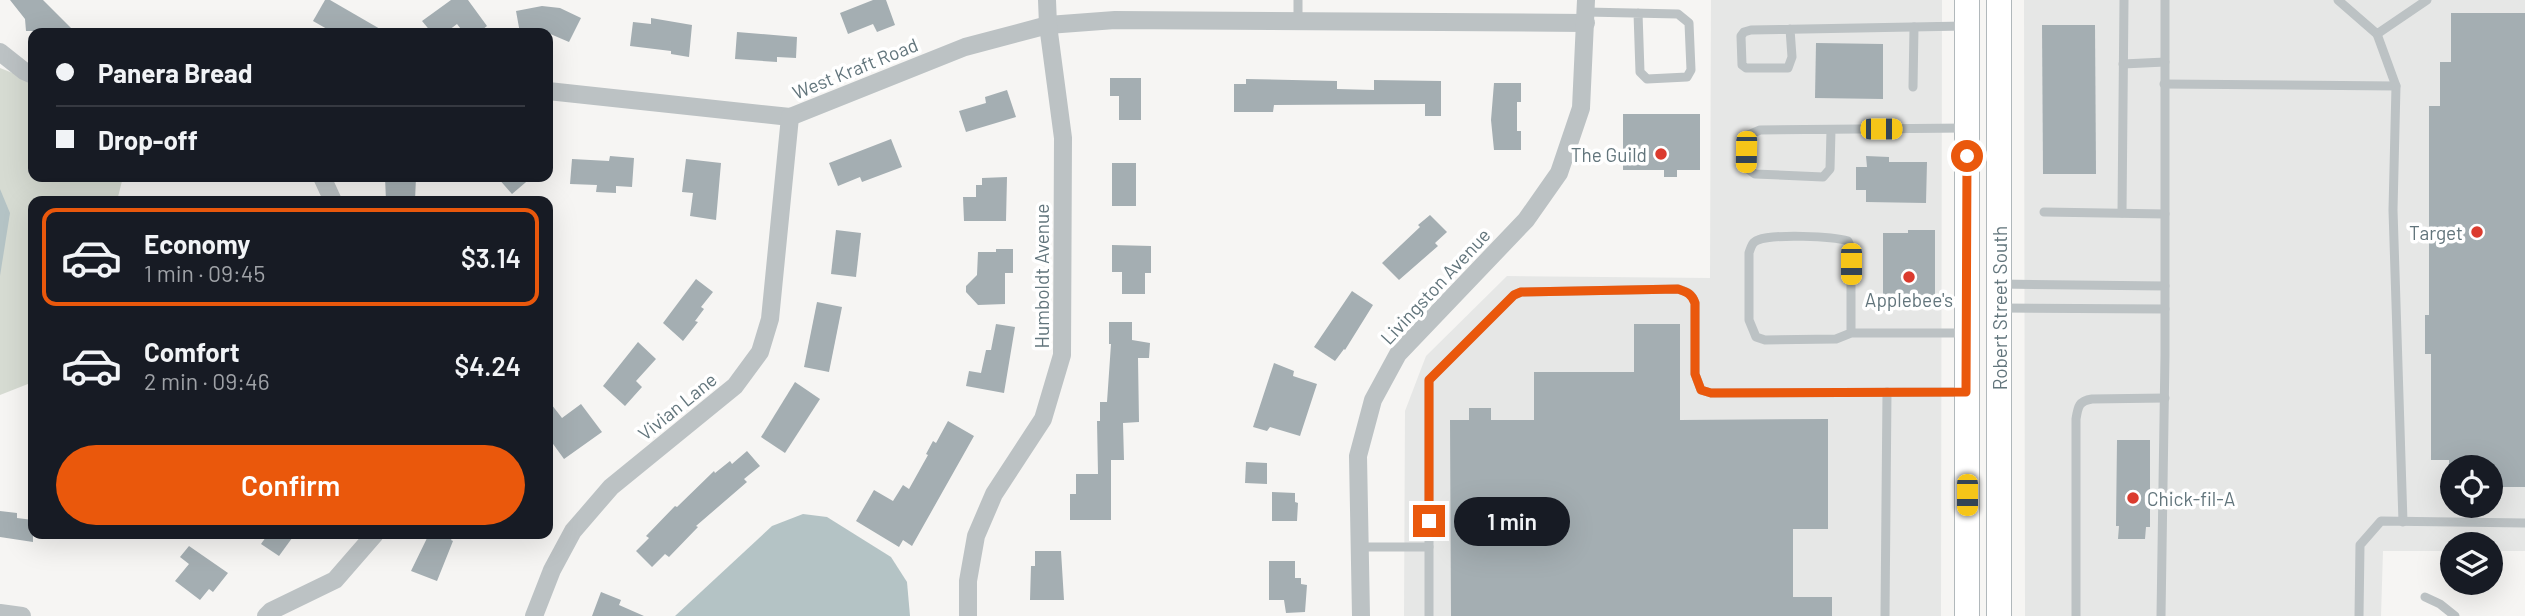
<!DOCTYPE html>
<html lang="en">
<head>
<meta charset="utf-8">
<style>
	:root { --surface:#171b24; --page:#20242c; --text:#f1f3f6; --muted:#9ea1a6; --line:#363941; --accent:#ea580c }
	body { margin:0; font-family:Barlow,sans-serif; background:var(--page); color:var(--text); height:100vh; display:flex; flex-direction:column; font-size:26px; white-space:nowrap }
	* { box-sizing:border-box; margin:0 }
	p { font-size:23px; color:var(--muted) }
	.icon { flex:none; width:38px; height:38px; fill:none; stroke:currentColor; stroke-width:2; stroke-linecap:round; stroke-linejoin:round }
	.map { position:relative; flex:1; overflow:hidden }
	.sheet { position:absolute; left:28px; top:196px; width:525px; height:343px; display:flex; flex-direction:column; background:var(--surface); border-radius:14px; box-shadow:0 7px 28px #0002 }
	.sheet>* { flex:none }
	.banner { position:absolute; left:28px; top:28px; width:525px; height:154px; border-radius:14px; box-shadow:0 7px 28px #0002; display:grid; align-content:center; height:154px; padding:0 28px; background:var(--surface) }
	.buttons { position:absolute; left:2440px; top:455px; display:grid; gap:14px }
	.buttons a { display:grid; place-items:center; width:63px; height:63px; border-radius:50%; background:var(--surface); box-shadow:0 7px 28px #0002; font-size:35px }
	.end { position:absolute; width:32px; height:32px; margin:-16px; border:9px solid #ea580c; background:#fff; box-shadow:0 0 0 4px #fff }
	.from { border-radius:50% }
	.bubble { position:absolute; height:49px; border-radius:24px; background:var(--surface); box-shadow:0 7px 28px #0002; font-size:23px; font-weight:600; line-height:49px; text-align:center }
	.car { position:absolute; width:21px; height:42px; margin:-21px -10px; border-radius:9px; box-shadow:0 0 5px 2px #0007; background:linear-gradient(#f5c518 24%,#345 0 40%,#f5c518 0 76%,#345 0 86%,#f5c518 0) }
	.banner b { display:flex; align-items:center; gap:24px; height:66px; font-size:26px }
	.banner b+b { border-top:2px solid var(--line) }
	.banner i { width:18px; height:18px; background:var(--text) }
	ul { padding:12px 0 0; list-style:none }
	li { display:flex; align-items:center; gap:21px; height:98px; margin:0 14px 10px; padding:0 14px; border:4px solid transparent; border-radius:14px }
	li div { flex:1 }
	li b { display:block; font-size:26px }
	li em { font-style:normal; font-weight:600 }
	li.current { border-color:var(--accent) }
	li>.icon { width:63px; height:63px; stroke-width:1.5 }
	.action { display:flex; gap:14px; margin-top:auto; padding:14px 28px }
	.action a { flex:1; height:80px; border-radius:42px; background:var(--accent); color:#fff; font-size:28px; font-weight:600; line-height:80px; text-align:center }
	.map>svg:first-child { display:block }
</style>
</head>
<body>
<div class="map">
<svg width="2525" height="616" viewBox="0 0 2525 616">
	<rect width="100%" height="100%" fill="#f6f5f3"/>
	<g fill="#e6e7e6" fill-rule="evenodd">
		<polygon points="1711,0 1942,0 1941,616 1404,616 1405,411 1426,356 1507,276 1710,278"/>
		<path d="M2024 0H2525V551H2490V544H2452V551H2383L2381 616H2025ZM2452 467H2490V506H2452Z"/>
	</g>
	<polygon fill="#d6dbd2" points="0,68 33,81 33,177 123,177 117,201 33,201 33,382 0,395"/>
	<g fill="#b4c3c5">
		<polygon points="0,189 10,213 0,276"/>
		<polygon points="803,514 827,517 891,557 907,582 910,616 675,616 772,526"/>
	</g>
	<g fill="#a4aeb2">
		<polygon points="10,0 43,0 76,33 39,33 37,31 26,31 25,19"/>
		<polygon points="325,0 330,0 387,33 334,33 313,21"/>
		<polygon points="451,0 468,0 487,26 478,33 464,33 457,24 445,33 432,33 422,21"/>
		<polygon points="873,0 886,0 895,25 877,32 873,24 848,34 840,13"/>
		<polygon points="542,6 560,8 581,18 569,42 548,33 520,33 516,11"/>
		<polygon points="2451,13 2525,13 2525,487 2490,487 2490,467 2449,467 2449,460 2431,460 2431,354 2425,354 2425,315 2429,315 2429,106 2440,106 2440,62 2451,62"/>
		<polygon points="651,18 692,25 689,57 671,54 671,51 630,46 633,22 651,24"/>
		<polygon points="2042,25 2095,25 2096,174 2043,174"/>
		<polygon points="737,32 797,37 796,58 777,57 777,62 735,59"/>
		<polygon points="1816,43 1883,44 1883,99 1815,98"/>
		<polygon points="1110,78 1141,78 1141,120 1119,120 1119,96 1110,96"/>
		<polygon points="1246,79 1337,81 1337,89 1374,90 1374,80 1441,81 1441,116 1425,116 1425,104 1274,105 1273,112 1234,112 1234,84 1246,84"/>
		<polygon points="1494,83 1521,83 1521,102 1517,102 1517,131 1521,131 1521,150 1494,150 1491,120"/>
		<polygon points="1007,90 1016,117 966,132 959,111 986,103 985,97"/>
		<polygon points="1623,114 1700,114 1700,170 1677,170 1677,177 1664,177 1664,170 1623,170"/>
		<polygon points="891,139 902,167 862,182 860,177 838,186 829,163"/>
		<polygon points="610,156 634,158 632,187 616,186 616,193 596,192 597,185 570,184 572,159 609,161"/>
		<polygon points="1866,156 1889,157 1889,162 1927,162 1926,203 1866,202 1866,190 1856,190 1856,167 1867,167"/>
		<polygon points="686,159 721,163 716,220 690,216 693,193 682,192"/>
		<rect x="1112" y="163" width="24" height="43"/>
		<polygon points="385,177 416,177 415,201 386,201"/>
		<polygon points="497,177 532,177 512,194"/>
		<polygon points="1007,177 1006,221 964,221 963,197 976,197 976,185 982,185 982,178"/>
		<polygon points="1430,215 1447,232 1435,243 1438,246 1399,280 1382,263 1420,227 1418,225"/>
		<polygon points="836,230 861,233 856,277 831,274"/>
		<polygon points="1908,230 1935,230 1935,302 1883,302 1883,233 1908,233"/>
		<polygon points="1112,245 1151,246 1151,273 1145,273 1145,294 1122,294 1122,272 1112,272"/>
		<polygon points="996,249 1013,249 1013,273 1005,273 1005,304 978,305 966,292 966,286 977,275 978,252 996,252"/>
		<polygon points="696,279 713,292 701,307 704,309 695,321 698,322 683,341 663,323"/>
		<polygon points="1352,291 1373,305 1345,350 1344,349 1335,361 1314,347"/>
		<polygon points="817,302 842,307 829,372 804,367"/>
		<polygon points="1109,322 1132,322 1132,340 1150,343 1149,358 1138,358 1139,422 1123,423 1124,460 1111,460 1111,520 1070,520 1070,494 1076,494 1076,474 1098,474 1097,421 1100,421 1100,402 1107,402 1111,344 1109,344"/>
		<polygon points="996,324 1015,327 1004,393 966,386 969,371 981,373 986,350 991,350"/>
		<polygon points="1634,324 1680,324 1680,420 1828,419 1828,529 1793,529 1793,597 1832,597 1832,616 1451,616 1450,420 1469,420 1469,408 1491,408 1491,420 1534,420 1534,372 1634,372"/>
		<polygon points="638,342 656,359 636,381 642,387 625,406 603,386"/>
		<polygon points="1274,363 1294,371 1293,376 1317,384 1300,436 1270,427 1267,431 1253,427"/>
		<polygon points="795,382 820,399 785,453 761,437"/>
		<polygon points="548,400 562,418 581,404 602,432 564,459 548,437"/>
		<polygon points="948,421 974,436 912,546 903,540 899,547 856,521 874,490 893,501 903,485 909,489 928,455 926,454 933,441 936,443"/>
		<polygon points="2117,440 2150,440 2150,527 2146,527 2145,539 2118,539 2119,526 2116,526"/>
		<polygon points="747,451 760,466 744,479 747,482 696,526 698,527 669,557 665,554 652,567 636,551 649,538 646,536 675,506 677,507 714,471 715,473 730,461 732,464"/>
		<polygon points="1246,462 1267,463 1267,484 1245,483"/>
		<polygon points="1272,492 1295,493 1295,502 1298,503 1297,521 1272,521"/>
		<polygon points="0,511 17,513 17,518 33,520 33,542 0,537"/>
		<polygon points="268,534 295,534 279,556 261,544"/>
		<polygon points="429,534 454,534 451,540 453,541 437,581 411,571"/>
		<polygon points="189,546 228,573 213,592 209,589 200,600 175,581 189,564 180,557"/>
		<polygon points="1035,551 1061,551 1064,600 1030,600 1031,566 1035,566"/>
		<polygon points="1269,561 1295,561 1295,578 1301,578 1301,584 1307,585 1305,612 1286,613 1284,600 1269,600"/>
		<polygon points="601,592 621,600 619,605 644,616 592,616"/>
	</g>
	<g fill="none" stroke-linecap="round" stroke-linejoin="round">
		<g stroke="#b1b8bb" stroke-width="26">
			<g id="secondary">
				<polyline points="1967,616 1967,0"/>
				<polyline points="1999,616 1999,0"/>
			</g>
		</g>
		<g stroke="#bcc2c4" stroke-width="9">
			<polyline points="2338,0 2377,34 2427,0"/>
			<polyline points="1586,12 1678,14 1689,23 1691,70 1687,77 1647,79 1640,72 1638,13"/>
			<polyline points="1298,21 1298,0"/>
			<polyline points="1790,29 1792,57 1788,68 1746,68 1742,65 1741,36 1744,32 1751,30 1965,26"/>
			<polyline points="2377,34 2396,86 2393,210 2403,522"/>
			<polyline points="2123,64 2165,62"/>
			<polyline points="2164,84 2396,86"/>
			<polyline points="1913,87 1914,27"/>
			<polyline points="1831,130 1830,169 1823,177 1755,174 1745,167 1746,136 1760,130 1966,128"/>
			<polyline points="2044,212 2165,214"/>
			<polyline points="2122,213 2124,0"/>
			<polyline points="1999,284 2165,286"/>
			<polyline points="2001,308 2165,309"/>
			<path d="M1851 333V248L1848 241C1832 236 1774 234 1758 240 1752 242 1751 247 1749 253V320L1756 337 1765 340 1836 339 1851 333H1965"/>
			<polyline points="1360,547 1429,547"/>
			<polyline points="2425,597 2440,604 2455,616"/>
			<path d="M1429 616V380L1514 295 1521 292 1678 289C1687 292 1692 293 1695 303V374L1701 390 1711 393 1965 392"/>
			<polyline points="1885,616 1887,392"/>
			<path d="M2076 616V419C2078 406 2079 401 2092 399L2165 398"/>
			<polyline points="2161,616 2165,355 2165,0"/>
			<polyline points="2359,616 2360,545 2381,521 2525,523"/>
		</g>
		<g stroke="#bcc2c4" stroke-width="18">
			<polyline points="0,52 24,71 33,75"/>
			<polyline points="548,91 790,117 965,47 1048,25 1115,20 1586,23"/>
			<polyline points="322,177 333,201"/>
			<polyline points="0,613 22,616"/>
			<polyline points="266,616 271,611 335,580 375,534"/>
			<polyline points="534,616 552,570 573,531 611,487 735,386 760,352 770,319 790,117"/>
			<polyline points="968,616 968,581 976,536 994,494 1043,419 1062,355 1063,138 1048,25 1047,0"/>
			<polyline points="1361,616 1358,456 1373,400 1398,354 1526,220 1559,173 1581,108 1586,0"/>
		</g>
		<use href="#secondary" stroke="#fff" stroke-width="24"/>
	</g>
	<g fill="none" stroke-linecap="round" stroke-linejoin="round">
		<path stroke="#ea580c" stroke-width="9" d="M1429 521V380L1514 295 1521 292 1678 289C1687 292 1692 294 1695 303V374L1701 390 1711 393 1966 392 1967 156"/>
	</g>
	<g fill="#db3b2e" stroke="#fff" stroke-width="2.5">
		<circle cx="1661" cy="154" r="7"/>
		<circle cx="2477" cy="232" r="7"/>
		<circle cx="1909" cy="277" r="7"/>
		<circle cx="2133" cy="498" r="7"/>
	</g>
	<g text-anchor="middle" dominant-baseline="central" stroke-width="7" stroke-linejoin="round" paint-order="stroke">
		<g font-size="19" fill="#62757c" stroke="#fff">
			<text transform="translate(855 68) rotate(-22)">West Kraft Road</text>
			<text transform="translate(1041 276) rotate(-90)">Humboldt Avenue</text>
			<text transform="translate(1435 286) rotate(-47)">Livingston Avenue</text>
			<text transform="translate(1999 308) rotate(-90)">Robert Street South</text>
			<text transform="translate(677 406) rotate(-39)">Vivian Lane</text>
		</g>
		<g font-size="19" fill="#62757c" stroke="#fff" text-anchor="end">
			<text x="1647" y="154">The Guild</text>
			<text x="2463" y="232">Target</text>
			<text x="1909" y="299" text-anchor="middle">Applebee's</text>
			<text x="2147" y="498" text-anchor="start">Chick-fil-A</text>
		</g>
	</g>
</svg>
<div class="buttons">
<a><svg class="icon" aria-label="locate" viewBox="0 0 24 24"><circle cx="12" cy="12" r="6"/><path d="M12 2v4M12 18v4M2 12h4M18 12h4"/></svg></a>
<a><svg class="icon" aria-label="layers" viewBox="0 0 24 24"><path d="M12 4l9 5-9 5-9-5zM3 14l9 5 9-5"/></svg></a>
</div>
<i class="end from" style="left:1967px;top:156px"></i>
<i class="end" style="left:1429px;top:521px"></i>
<div class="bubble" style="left:1454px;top:497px;width:116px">1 min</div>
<i class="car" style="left:1881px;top:129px;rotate:90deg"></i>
<i class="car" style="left:1746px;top:152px;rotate:181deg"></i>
<i class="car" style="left:1851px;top:264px;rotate:180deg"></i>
<i class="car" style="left:1967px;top:495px;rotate:180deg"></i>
<div class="banner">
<b><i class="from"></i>Panera Bread</b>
<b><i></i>Drop-off</b>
</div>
<section class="sheet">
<ul>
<li class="current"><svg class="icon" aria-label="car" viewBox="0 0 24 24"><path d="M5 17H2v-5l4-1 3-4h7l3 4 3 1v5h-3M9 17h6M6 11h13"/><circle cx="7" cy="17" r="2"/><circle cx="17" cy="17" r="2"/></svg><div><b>Economy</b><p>1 min · 09:45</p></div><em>$3.14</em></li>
<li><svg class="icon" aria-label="car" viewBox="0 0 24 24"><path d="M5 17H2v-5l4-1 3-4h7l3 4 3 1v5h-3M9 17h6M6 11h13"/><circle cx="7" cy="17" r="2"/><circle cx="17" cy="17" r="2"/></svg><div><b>Comfort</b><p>2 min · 09:46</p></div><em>$4.24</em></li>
</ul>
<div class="action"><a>Confirm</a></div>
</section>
</div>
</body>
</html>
